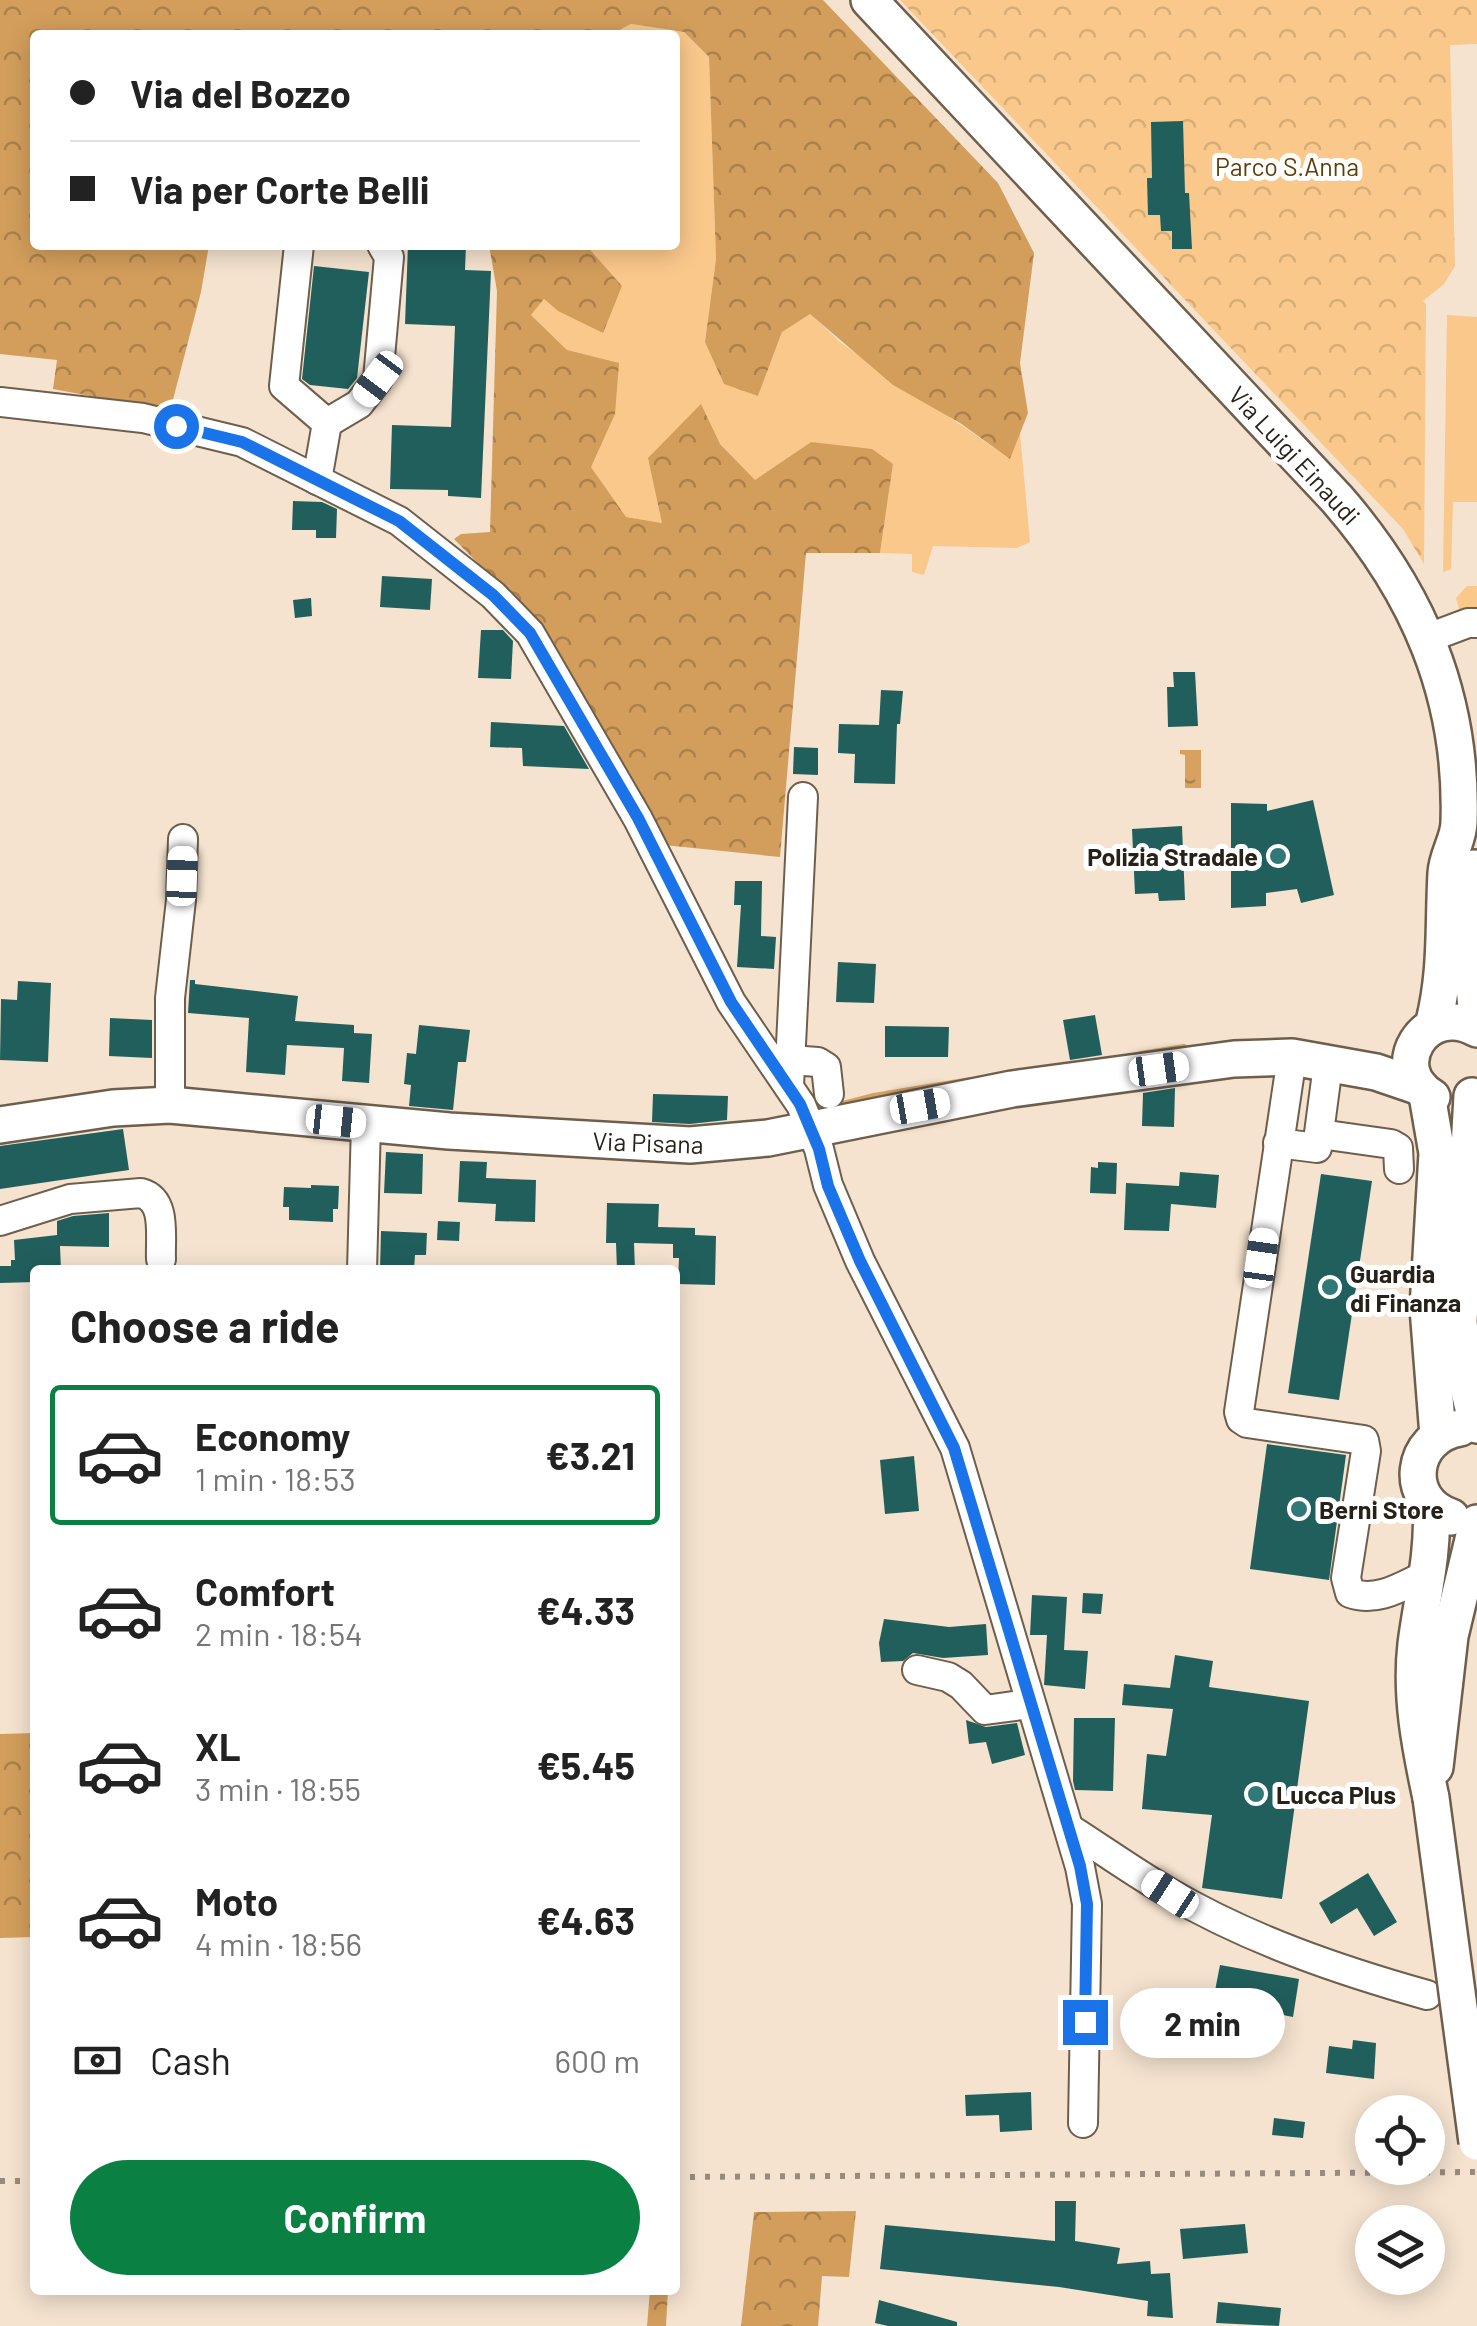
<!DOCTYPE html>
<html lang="en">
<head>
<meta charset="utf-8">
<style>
	:root { --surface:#fff; --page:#f6f6f6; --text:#222; --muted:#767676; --line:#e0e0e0; --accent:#0b8043 }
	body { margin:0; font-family:Barlow,sans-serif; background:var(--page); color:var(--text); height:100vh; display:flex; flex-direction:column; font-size:38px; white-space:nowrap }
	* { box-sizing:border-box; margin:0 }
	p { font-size:32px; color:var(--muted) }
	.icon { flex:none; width:55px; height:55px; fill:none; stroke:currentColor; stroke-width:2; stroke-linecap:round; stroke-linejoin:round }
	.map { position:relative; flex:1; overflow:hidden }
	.sheet { position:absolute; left:30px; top:1265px; width:650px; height:1030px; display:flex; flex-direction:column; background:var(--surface); border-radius:10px; box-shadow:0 5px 25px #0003 }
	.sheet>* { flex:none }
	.banner { position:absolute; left:30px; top:30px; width:650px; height:220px; border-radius:10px; box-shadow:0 5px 25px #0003; display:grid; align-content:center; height:220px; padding:0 40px; background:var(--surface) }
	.buttons { position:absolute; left:1355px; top:2095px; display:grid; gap:20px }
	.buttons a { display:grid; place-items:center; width:90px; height:90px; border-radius:50%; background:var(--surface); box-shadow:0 5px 25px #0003; font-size:50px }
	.end { position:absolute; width:45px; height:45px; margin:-22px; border:12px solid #1a73e8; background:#fff; box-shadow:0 0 0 5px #fff }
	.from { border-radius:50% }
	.bubble { position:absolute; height:70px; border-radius:35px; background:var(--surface); box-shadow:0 5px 25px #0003; font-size:32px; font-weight:700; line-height:70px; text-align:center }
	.car { position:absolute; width:30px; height:60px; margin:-30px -15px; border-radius:12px; box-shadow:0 0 8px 2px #0007; background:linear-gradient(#fff 24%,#345 0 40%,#fff 0 76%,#345 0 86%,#fff 0) }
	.banner b { display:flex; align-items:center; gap:35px; height:95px; font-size:38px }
	.banner b+b { border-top:2px solid var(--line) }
	.banner i { width:25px; height:25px; background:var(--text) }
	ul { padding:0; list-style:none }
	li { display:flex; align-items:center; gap:30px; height:140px; margin:0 20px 15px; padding:0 20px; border:5px solid transparent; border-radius:10px }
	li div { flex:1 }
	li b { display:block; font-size:38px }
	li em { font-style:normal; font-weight:700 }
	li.current { border-color:var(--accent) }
	li>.icon { width:90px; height:90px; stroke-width:1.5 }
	h2 { padding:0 40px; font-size:45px; line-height:120px }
	.pay { display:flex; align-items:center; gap:25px; height:110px; padding:0 40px; font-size:38px }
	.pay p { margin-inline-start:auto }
	.cta { display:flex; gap:20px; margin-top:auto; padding:20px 40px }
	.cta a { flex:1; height:115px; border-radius:60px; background:var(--accent); color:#fff; font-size:40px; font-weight:700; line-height:115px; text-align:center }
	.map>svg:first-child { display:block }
</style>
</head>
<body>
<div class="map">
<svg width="1477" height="2326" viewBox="0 0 1477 2326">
	<defs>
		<pattern id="forest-crowns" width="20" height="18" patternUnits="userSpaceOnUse" patternTransform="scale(2.5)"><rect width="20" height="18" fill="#d39e5c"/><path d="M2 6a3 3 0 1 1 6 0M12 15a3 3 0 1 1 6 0" fill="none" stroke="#ab804b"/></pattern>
		<pattern id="park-crowns" width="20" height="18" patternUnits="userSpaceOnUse" patternTransform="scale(2.5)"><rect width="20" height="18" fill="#fac88b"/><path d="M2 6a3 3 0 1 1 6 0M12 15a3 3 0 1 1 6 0" fill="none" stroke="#d6ac77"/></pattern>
		<pattern id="water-ripples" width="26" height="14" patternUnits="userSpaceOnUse" patternTransform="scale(2.5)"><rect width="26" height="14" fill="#d7a260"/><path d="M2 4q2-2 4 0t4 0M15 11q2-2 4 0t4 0" fill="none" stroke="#ae844e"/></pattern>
	</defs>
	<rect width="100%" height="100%" fill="#f5e3cf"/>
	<g fill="#fac88b">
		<polygon points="631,24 684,32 709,57 716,259 705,342 758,396 782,332 810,313 841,343 1009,458 1020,433 1030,542 1017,548 933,546 924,575 912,572 912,554 880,553 893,464 811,442 755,481 720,444 662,523 625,517 591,467 567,350 531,315 544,299 558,311 622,286 586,245 675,245 675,35 610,35"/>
		<polygon points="1447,315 1477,317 1477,502 1453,502 1451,569 1443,572"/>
		<polygon points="1467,586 1477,586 1477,615 1461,615 1456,598"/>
	</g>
	<g fill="url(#forest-crowns)">
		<polygon points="0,0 823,0 998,183 1034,253 1020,363 1028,413 1010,459 960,423 893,385 810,314 782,332 758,396 724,384 705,342 716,259 709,57 684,32 631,24 610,35 35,35 35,245 209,245 201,292 170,411 53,389 57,360 0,354"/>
		<polygon points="489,245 586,245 622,286 603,333 558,311 544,299 531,315 567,350 619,363 615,414 591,467 626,517 662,523 648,458 701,404 720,444 755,480 811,442 872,449 893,464 880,553 806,553 780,857 664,845 539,625 454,539 461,534 490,532 497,291"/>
		<polygon points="35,1733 35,1937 0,1938 0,1734"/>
		<polygon points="856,2211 849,2277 822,2276 818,2326 741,2326 754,2212"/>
		<polygon points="650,2290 668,2290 666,2326 647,2326"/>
	</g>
	<polygon fill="url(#park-crowns)" points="900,0 1477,0 1477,44 1450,45 1455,266 1444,284 1423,301 1426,304 1424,564 1403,529"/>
	<polygon fill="url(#water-ripples)" points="1180,750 1201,750 1201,788 1185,788 1185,755 1180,754"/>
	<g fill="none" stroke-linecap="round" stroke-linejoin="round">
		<g stroke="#d7a260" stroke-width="6">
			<polyline points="1141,1054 1184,1047"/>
			<polyline points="816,1111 874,1096 970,1080"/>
		</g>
	</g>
	<g fill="#215f5d">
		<polygon points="1183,121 1185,193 1189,193 1192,249 1172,249 1172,231 1161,231 1160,215 1148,215 1147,178 1152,178 1151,122"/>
		<polygon points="408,245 466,245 465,270 491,271 481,498 448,496 448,490 390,489 392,425 451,427 455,326 405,324"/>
		<polygon points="314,266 369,272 357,378 348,389 310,385 302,379"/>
		<polygon points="293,501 322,502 337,509 336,538 316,538 316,530 292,530"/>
		<polygon points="382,576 432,579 430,610 380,607"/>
		<polygon points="311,598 312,616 295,618 293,600"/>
		<polygon points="481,630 503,630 513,641 511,679 478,678"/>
		<polygon points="1173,672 1195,672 1198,726 1168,727 1167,687 1174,687"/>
		<polygon points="881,690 903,691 900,724 897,724 895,784 854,783 855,754 838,753 839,724 879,725"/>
		<polygon points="491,722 564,726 589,769 523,766 522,748 490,747"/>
		<polygon points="794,747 818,748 818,775 793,774"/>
		<polygon points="1313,800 1334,895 1301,903 1297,889 1266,893 1266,906 1231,908 1231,803 1267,804 1267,811"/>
		<polygon points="1182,826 1185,900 1159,901 1158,893 1135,894 1132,829"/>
		<polygon points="735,881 762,881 761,936 776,937 774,969 737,967 741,905 734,905"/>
		<polygon points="838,962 876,964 874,1003 836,1002"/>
		<polygon points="190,980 195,980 195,984 298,996 295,1021 354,1025 354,1033 372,1034 369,1083 342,1081 344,1048 287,1045 285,1075 246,1072 249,1018 188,1013"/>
		<polygon points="18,981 51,983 48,1062 0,1060 1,999 17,1000"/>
		<polygon points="1095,1015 1102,1055 1070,1060 1063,1020"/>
		<polygon points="110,1018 152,1020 152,1058 109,1056"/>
		<polygon points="419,1025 470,1030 466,1062 458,1062 453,1110 409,1106 411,1085 404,1084 407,1053 416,1054"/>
		<polygon points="885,1026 949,1027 948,1057 885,1057"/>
		<polygon points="1175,1088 1174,1127 1142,1126 1143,1093"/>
		<polygon points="653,1094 728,1096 727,1120 690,1124 652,1122"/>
		<polygon points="123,1129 129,1170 0,1189 0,1146"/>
		<polygon points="386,1152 423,1154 422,1194 384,1193"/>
		<polygon points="460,1161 487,1162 486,1178 536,1180 535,1222 495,1221 496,1204 458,1202"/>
		<polygon points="1098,1162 1117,1163 1116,1194 1090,1193 1091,1167 1098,1168"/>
		<polygon points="1180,1172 1219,1175 1216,1208 1171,1204 1169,1231 1124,1230 1126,1183 1179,1186"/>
		<polygon points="1321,1174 1372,1181 1339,1400 1288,1393"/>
		<polygon points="311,1185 339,1186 338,1209 333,1209 333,1222 289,1220 289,1207 283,1207 284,1187 311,1188"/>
		<polygon points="607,1203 659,1204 658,1227 695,1228 695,1235 716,1236 715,1285 678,1284 679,1258 673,1258 673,1244 634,1243 635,1270 617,1270 616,1243 606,1243"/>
		<polygon points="109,1213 109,1247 60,1246 61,1270 35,1270 35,1282 0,1283 0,1266 11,1266 11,1260 15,1260 14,1240 57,1235 57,1221 73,1216"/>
		<polygon points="438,1221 460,1222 459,1241 437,1240"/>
		<polygon points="381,1231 427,1233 426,1255 415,1255 414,1270 380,1270"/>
		<polygon points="1267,1444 1346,1455 1329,1580 1250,1569"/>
		<polygon points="914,1456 919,1511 885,1514 880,1460"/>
		<polygon points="1083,1593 1103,1594 1101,1614 1082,1613"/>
		<polygon points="1032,1595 1067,1597 1064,1650 1088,1651 1085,1689 1044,1685 1047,1635 1030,1635"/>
		<polygon points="884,1619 949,1627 986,1624 988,1655 943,1658 913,1653 903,1661 881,1662 879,1643"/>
		<polygon points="1175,1655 1213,1661 1209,1687 1309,1701 1282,1899 1202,1888 1212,1815 1142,1809 1147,1754 1166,1756 1173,1709 1122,1705 1124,1684 1170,1688"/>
		<polygon points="1074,1718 1115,1718 1113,1791 1075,1790 1073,1781"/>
		<polygon points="966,1720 986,1727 1017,1723 1025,1755 992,1764 986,1742 969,1744"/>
		<polygon points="1368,1873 1397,1922 1374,1936 1357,1908 1331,1924 1319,1903"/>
		<polygon points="1220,1965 1299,1979 1293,2017 1213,2001"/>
		<polygon points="1353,2040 1376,2043 1374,2079 1326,2073 1329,2046 1352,2049"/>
		<polygon points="1031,2092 1032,2130 1000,2132 999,2115 966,2116 965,2095"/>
		<polygon points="1274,2118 1305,2122 1303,2138 1272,2135"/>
		<polygon points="1055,2201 1076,2201 1075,2241 1120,2248 1117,2264 1150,2261 1151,2274 1170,2273 1173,2318 1147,2316 1148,2301 1059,2287 880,2269 885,2225 1055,2241"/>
		<polygon points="1245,2224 1248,2253 1183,2259 1180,2229"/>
		<polygon points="879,2300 957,2322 957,2326 888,2326 875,2323"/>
		<polygon points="1218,2302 1281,2308 1279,2326 1216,2323"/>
	</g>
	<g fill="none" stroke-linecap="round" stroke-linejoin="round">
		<g stroke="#6e5f4d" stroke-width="32">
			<g id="minor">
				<polyline points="299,245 284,386 327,423"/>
				<polyline points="0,402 143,418 242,442 399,521 493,595 530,633 638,819 731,1002 801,1105 819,1149 828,1185 860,1261 955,1448 1080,1867 1087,1904 1083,2123"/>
				<polyline points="317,480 327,423 359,404 378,379 389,257 382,245"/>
				<polyline points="1428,638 1468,623 1477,623"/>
				<path d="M1292 1057 1239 1412 1241 1419 1247 1423 1364 1440 1366 1451 1346 1578 1350 1593C1378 1603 1402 1586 1428 1574"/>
				<polyline points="790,1060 818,1062 826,1067 829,1094"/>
				<polyline points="789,1086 803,797"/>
				<polyline points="170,1105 170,998 181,900 183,839"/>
				<polyline points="1320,1134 1391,1144 1398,1148 1399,1169"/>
				<polyline points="1278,1143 1317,1148 1328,1065"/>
				<path d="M0 1221 70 1199 141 1193C167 1200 160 1236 161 1259"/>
				<polyline points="362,1270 366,1124"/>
				<polyline points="917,1670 948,1677 961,1685 985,1710 1029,1704"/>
				<path d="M1070 1829C1103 1850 1135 1873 1168 1892 1248 1939 1338 1970 1427 1995"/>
			</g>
		</g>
		<g stroke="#6e5f4d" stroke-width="40">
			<g id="major">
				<path d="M869 0 1337 499C1418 592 1463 696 1459 822 1459 839 1447 855 1446 873 1443 927 1447 972 1433 1026"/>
				<polyline points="1474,868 1472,964 1477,1019"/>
				<polyline points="1427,1095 1437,1153 1428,1308 1438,1436"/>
				<polyline points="1472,1096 1459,1322 1464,1370 1477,1425"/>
				<path d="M1432 1097C1384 1069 1425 1000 1477 1029"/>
				<polyline points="0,1125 113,1108 170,1105 449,1131 690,1145 768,1138 1012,1089 1234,1059 1292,1057 1376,1072 1420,1087"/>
				<path d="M1451 1517C1402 1501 1410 1436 1460 1428"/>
				<polyline points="1435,1767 1450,1636 1477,1523"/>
				<path d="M1431 1798C1420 1747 1410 1696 1416 1644 1422 1597 1434 1554 1431 1506"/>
			</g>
		</g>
		<use href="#minor" stroke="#fff" stroke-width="28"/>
		<use href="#major" stroke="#fff" stroke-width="35"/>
		<g stroke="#988b7d" stroke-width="6" stroke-dasharray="5 10" stroke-linecap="butt">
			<polyline points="675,2177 1477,2172"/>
			<polyline points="0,2181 35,2181"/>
		</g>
		<g stroke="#6e5f4d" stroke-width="40" stroke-linecap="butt">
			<polyline id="major-bridge" points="1431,1798 1477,2142"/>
		</g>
		<use href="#major-bridge" stroke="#fff" stroke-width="35"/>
	</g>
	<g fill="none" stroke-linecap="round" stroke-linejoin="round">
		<polyline stroke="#1a73e8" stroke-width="12" points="176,426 242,442 399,521 493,595 530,633 638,818 731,1002 800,1104 819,1149 828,1186 860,1261 954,1448 1080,1866 1087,1904 1085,2022"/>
	</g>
	<g fill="#307977" stroke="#fff" stroke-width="4">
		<circle cx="1278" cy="856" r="10"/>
		<circle cx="1330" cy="1287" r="10"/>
		<circle cx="1299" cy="1509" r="10"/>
		<circle cx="1256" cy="1794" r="10"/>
	</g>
	<g text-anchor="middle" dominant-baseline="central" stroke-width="10" stroke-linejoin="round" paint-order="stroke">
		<g font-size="25" fill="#603d06" stroke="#fff">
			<text x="1287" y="166">Parco S.Anna</text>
		</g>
		<g font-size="25" fill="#272119" stroke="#fff">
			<text transform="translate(1295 455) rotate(47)">Via Luigi Einaudi</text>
			<text transform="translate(648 1142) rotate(2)">Via Pisana</text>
		</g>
		<g font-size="25" font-weight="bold" fill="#272119" stroke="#fff" text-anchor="start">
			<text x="1258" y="856" text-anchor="end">Polizia Stradale</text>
			<text x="1350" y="1273">Guardia<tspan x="1350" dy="29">di Finanza</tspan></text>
			<text x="1319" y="1509">Berni Store</text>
			<text x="1276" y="1794">Lucca Plus</text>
		</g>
	</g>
</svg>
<div class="buttons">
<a><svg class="icon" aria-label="locate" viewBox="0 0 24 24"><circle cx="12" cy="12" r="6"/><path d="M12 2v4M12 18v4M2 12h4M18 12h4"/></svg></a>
<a><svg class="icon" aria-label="layers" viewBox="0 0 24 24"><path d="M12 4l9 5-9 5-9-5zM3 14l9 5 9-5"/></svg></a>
</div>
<i class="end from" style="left:176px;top:426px"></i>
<i class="end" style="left:1085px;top:2022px"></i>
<div class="bubble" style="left:1120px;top:1988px;width:165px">2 min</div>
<i class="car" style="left:378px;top:379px;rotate:217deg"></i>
<i class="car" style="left:182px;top:876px;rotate:2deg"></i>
<i class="car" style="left:1159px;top:1069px;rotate:82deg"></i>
<i class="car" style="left:920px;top:1106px;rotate:80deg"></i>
<i class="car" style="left:336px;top:1121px;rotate:96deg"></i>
<i class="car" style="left:1261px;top:1258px;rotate:8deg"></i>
<i class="car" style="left:1170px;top:1894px;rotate:303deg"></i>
<div class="banner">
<b><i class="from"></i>Via del Bozzo</b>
<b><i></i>Via per Corte Belli</b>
</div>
<section class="sheet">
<h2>Choose a ride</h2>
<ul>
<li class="current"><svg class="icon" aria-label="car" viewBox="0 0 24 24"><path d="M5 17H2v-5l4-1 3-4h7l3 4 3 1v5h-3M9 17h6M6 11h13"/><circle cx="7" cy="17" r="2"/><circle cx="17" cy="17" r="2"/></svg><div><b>Economy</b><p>1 min · 18:53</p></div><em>€3.21</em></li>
<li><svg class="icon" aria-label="car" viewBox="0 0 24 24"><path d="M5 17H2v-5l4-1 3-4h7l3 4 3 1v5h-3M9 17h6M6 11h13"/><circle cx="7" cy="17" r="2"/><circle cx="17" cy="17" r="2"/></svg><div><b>Comfort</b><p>2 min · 18:54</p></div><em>€4.33</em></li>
<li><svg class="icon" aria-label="car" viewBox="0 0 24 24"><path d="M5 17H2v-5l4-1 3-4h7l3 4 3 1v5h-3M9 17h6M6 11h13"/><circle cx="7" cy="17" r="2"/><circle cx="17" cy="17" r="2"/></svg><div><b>XL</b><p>3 min · 18:55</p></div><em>€5.45</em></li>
<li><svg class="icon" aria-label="car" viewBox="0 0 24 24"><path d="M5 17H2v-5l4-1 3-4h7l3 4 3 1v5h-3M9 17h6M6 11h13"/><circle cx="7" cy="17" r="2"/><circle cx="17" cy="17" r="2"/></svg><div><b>Moto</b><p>4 min · 18:56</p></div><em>€4.63</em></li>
</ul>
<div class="pay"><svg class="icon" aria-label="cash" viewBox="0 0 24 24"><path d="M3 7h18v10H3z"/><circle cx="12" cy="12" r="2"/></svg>Cash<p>600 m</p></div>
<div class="cta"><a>Confirm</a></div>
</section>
</div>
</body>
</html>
